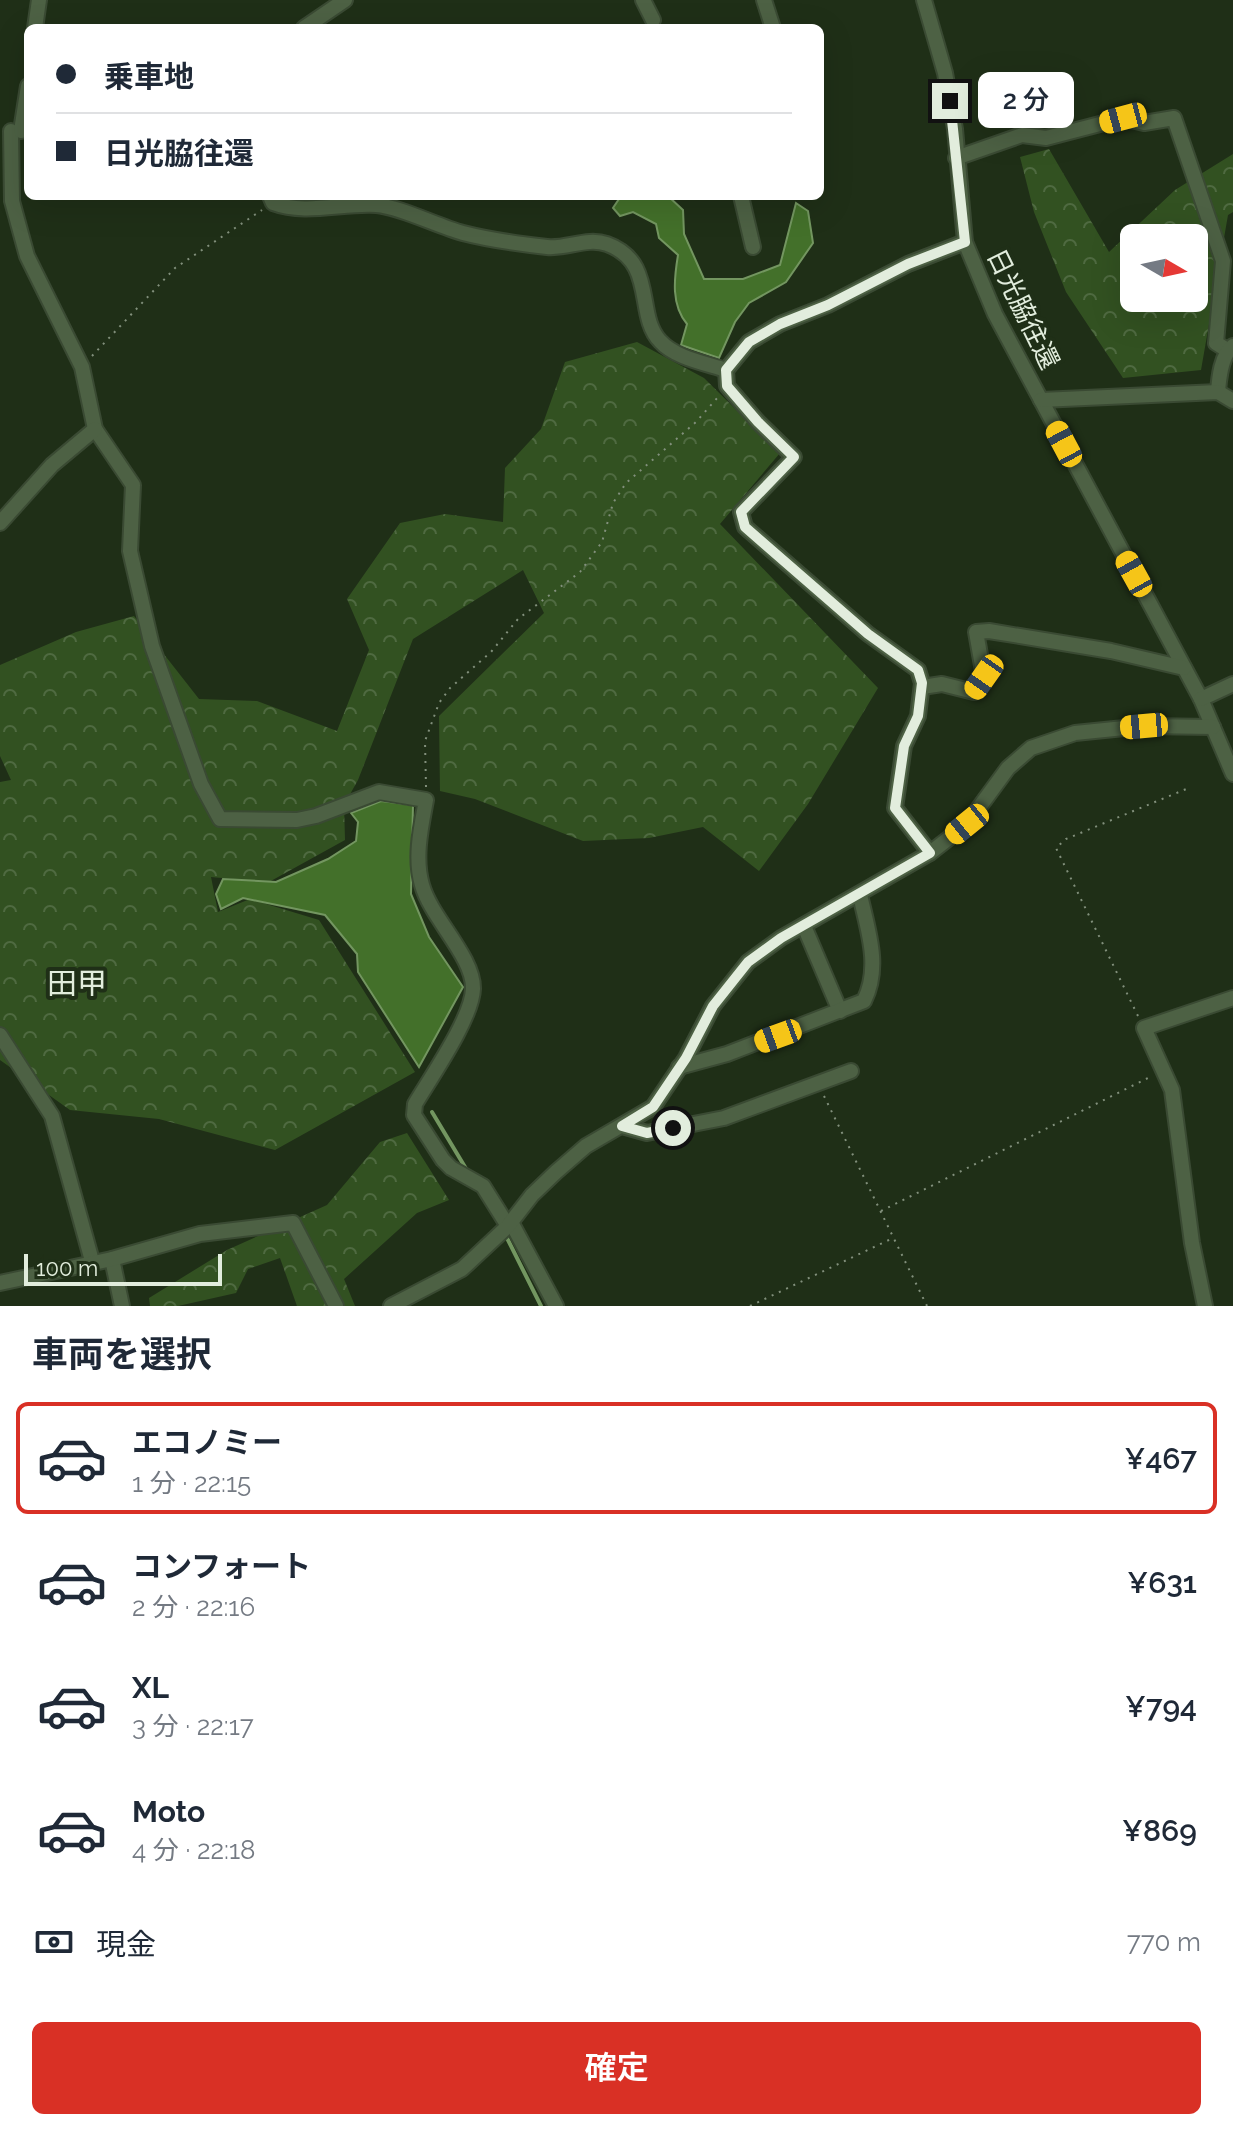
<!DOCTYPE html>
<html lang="ja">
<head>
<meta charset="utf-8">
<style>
	:root { --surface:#fff; --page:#f2f2f3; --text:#1f2937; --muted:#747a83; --line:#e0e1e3; --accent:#d93025 }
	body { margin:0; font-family:Raleway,"Noto Sans JP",sans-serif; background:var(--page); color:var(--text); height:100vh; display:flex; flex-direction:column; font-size:30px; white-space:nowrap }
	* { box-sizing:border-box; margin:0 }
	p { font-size:26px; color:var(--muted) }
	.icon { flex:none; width:44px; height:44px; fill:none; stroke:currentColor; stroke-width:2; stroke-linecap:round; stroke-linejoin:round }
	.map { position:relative; height:1306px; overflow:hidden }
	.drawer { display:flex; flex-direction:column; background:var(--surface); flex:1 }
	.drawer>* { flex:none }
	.guide { position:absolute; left:24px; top:24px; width:800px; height:176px; border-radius:12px; box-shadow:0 8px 32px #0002; display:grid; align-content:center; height:176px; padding:0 32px; background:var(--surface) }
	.needle { width:52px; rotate:99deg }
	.controls { position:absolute; left:1120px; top:224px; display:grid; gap:16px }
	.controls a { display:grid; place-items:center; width:88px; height:88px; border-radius:12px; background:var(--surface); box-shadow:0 8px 32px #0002; font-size:40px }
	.scale { position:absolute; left:24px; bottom:20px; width:198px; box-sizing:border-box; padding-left:8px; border:4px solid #e2eddd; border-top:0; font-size:22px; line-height:28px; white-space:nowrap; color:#e2eddd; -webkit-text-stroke:6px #1f2f17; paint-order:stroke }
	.end { position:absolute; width:36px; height:36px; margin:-18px; border:10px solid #e2eddd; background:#111; box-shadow:0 0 0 4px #111 }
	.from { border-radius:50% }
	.bubble { position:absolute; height:56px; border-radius:12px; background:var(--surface); box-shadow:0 8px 32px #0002; font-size:26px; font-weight:600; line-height:56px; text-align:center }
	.car { position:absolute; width:24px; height:48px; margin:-24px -12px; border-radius:10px; box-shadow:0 0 6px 2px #0007; background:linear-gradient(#f5c518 24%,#345 0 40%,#f5c518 0 76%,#345 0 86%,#f5c518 0) }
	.guide b { display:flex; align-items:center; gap:28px; height:76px; font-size:30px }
	.guide b+b { border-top:2px solid var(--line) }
	.guide i { width:20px; height:20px; background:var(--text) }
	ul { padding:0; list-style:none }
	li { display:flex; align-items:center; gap:24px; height:112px; margin:0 16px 12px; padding:0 16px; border:4px solid transparent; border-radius:12px }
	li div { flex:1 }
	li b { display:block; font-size:30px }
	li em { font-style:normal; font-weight:600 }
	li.selected { border-color:var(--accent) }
	li>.icon { width:72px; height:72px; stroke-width:1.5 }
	h2 { padding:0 32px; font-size:36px; line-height:96px }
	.pay { display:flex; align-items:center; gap:20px; height:88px; padding:0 32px; font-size:30px }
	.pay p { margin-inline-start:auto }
	.button { display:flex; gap:16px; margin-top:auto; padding:16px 32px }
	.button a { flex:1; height:92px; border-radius:12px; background:var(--accent); color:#fff; font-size:32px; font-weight:600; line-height:92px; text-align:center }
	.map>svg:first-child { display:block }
</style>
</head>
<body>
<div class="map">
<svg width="1233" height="1306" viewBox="0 0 1233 1306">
	<defs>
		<pattern id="forest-crowns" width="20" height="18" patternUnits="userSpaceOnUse" patternTransform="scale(2)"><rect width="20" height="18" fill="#325121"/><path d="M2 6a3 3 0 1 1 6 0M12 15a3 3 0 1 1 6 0" fill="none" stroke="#4f6a41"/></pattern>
	</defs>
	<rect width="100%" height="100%" fill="#1f2f17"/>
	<g fill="url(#forest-crowns)" fill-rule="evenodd">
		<path d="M1049 149 1109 252 1175 190 1233 154V212L1228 215 1201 370 1123 378 1066 292 1034 212 1020 157ZM1134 238H1194V298H1134Z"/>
		<polygon points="637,342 704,378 780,453 720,524 878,688 808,804 759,871 703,827 649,838 583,841 475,799 440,791 439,716 544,613 523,570 413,639 358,780 344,805 345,840 269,882 211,877 218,912 250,899 319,920 415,1072 275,1150 159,1119 70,1110 0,1060 0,782 11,780 0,756 0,665 76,632 134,616 199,699 257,701 337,731 369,650 347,599 400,523 445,514 503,522 505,468 541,429 565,362"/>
		<polygon points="407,1133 449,1200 417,1213 344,1279 355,1306 297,1306 280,1258 248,1269 236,1293 178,1306 150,1306 149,1298 227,1250 327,1205 380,1142"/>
	</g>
	<g fill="#43702a" stroke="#739660" stroke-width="2">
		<path d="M621 196H668L683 210 684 234 704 279H743L780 265 796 203 808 211 813 243 786 282 749 303 735 322 719 358 681 345 687 324C671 305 674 279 678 255L659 238 656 224 633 212 620 216 613 208Z"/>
		<polygon points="381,801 413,805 411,894 429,937 463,987 419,1067 358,972 357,954 325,915 243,898 221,909 216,894 223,879 276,882 328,859 356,841 358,822 351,813"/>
	</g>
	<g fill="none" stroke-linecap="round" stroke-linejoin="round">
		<g stroke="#739660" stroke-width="4">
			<polyline points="432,1112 468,1172"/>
			<polyline points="505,1234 541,1306"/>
		</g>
		<g stroke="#3a4a33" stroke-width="18">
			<g id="minor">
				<polyline points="643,0 653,20"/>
				<polyline points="764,0 773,28"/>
				<polyline points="924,0 945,73 955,129 965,242 995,314 1201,699 1233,774"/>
				<polyline points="35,28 39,0"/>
				<polyline points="304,28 345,0"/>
				<path d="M11 131 12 201 27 256 82 367 95 429 133 485 130 551 152 646 201 784 220 819 297 820 316 816 379 792 426 800C421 827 414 858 422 885 431 918 474 957 473 989 472 1018 431 1077 415 1104L414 1115 443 1160 451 1168 483 1186 508 1226"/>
				<polyline points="21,131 28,86"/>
				<polyline points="956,158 1022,135 1046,138 1123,118 1144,123 1174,118 1223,261 1216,343 1227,350"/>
				<path d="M270 196 273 203C305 215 342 203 376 205 401 207 437 226 463 233 490 240 520 244 547 247 567 249 587 237 607 244 657 262 635 315 660 341 675 358 705 363 726 370"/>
				<polyline points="741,196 753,247"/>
				<path d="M1218 392C1219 378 1221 355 1233 346"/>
				<polyline points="1041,400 1218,392 1233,401"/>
				<polyline points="0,523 52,465 95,429"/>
				<polyline points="922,687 942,684 974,692 984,677 976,632 989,631 1111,651 1184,668"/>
				<polyline points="1201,699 1233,684"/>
				<polyline points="930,853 895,808 904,746 918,716 922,683 918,670 868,634 745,527 741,512 794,457 758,422 727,386 726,370 749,342 780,324 828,305 908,264 965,242"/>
				<polyline points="804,926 840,1011"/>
				<polyline points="0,1035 52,1116 92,1261"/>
				<path d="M679 1067 727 1054 864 1001C881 967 868 931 860 895"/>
				<polyline points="622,1126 647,1133 724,1118 851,1071"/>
				<polyline points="511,1222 556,1306"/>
				<polyline points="112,1259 122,1306"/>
				<polyline points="0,1283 112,1259 200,1234 293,1223 336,1306"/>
				<polyline points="391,1306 462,1269 508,1226 532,1195 556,1172 586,1146 653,1107 686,1058 713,1006 748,962 781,938 930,853 967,824 1008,768 1031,748 1075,733 1144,726 1213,727"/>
				<polyline points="1205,1306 1192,1243 1172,1090 1144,1028 1233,998"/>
			</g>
		</g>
		<g stroke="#82907c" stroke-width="2" stroke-dasharray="2 6" stroke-linecap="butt">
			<polyline points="92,356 175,268 262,210"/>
			<polyline points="426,787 425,741 439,703 450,688 491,652 518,619 580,572 602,542 613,503 626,483 696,422 719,396"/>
			<polyline points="1138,1016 1056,848 1066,839 1191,787"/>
			<polyline points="824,1096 927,1306"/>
			<polyline points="881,1211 1152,1076"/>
			<polyline points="750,1306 893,1238"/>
		</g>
		<use href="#minor" stroke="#4d6144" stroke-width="14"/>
	</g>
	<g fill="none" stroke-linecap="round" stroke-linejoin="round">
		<polyline stroke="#e2eddd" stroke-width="10" points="673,1128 647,1133 622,1126 653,1107 686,1058 713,1006 748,962 781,938 930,853 895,808 904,746 918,716 922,683 918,670 868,634 745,527 741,512 794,457 758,422 727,386 726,370 749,342 780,324 828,305 908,264 965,242 950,101"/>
	</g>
	<g text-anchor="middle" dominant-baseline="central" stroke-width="8" stroke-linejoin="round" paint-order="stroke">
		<g font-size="26" fill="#e2eddd" stroke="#1f2f17">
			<text transform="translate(1023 309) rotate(64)">日光脇往還</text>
		</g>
		<g font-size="30" fill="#e2eddd" stroke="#1f2f17">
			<text x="77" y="983">田甲</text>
		</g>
	</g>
</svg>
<div class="controls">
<a><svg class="needle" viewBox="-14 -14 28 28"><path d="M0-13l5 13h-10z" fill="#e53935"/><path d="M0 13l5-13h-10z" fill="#747a83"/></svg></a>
</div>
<div class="scale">100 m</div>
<i class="end from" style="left:673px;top:1128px"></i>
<i class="end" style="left:950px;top:101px"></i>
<div class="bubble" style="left:978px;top:72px;width:96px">2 分</div>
<i class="car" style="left:1123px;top:118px;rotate:255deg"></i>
<i class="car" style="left:1064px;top:444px;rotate:332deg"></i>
<i class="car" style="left:1134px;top:574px;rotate:331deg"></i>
<i class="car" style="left:984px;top:677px;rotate:215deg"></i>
<i class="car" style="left:1144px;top:726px;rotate:265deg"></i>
<i class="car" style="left:967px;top:824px;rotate:231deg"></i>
<i class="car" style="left:778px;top:1036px;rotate:250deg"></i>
<div class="guide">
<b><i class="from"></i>乗車地</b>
<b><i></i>日光脇往還</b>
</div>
</div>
<section class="drawer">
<h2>車両を選択</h2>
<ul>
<li class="selected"><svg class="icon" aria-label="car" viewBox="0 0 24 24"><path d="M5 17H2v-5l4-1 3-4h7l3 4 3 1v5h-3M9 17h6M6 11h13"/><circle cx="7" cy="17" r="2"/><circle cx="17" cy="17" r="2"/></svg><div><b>エコノミー</b><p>1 分 · 22:15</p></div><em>¥467</em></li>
<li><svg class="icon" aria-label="car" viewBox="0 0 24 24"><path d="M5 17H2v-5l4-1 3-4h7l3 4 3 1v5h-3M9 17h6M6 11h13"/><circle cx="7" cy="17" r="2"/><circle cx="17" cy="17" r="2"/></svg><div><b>コンフォート</b><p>2 分 · 22:16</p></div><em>¥631</em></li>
<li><svg class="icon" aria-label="car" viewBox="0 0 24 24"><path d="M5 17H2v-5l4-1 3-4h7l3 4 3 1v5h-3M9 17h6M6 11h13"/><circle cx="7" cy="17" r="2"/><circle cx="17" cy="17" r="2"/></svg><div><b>XL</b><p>3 分 · 22:17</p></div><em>¥794</em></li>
<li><svg class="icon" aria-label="car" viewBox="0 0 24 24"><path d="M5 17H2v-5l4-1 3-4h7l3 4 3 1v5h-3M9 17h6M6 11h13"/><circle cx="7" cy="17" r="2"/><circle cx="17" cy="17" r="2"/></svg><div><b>Moto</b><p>4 分 · 22:18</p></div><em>¥869</em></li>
</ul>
<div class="pay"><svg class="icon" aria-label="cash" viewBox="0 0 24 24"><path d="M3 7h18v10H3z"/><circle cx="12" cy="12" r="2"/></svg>現金<p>770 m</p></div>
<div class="button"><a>確定</a></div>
</section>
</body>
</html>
